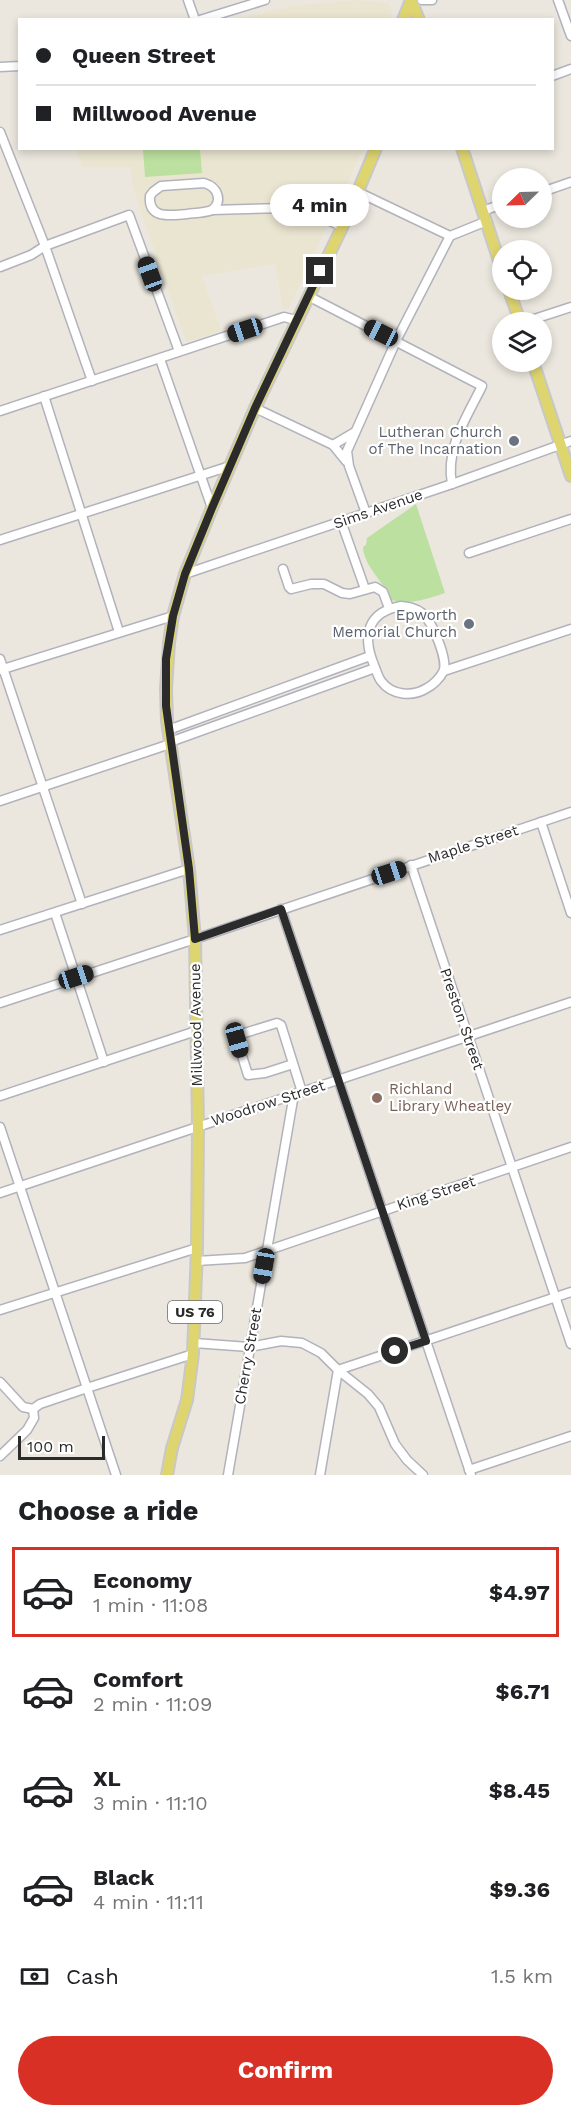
<!DOCTYPE html>
<html lang="en">
<head>
<meta charset="utf-8">
<style>
	:root { --surface:#fff; --page:#f2f2f2; --text:#202124; --muted:#757577; --line:#e0e0e0; --accent:#d93025 }
	body { margin:0; font-family:"Work Sans",sans-serif; background:var(--page); color:var(--text); height:100vh; display:flex; flex-direction:column; font-size:22px; white-space:nowrap }
	* { box-sizing:border-box; margin:0 }
	p { font-size:20px; color:var(--muted) }
	.icon { flex:none; width:33px; height:33px; fill:none; stroke:currentColor; stroke-width:2; stroke-linecap:round; stroke-linejoin:round }
	.map { position:relative; height:1475px; overflow:hidden }
	.side { display:flex; flex-direction:column; background:var(--surface); flex:1 }
	.side>* { flex:none }
	.banner { position:absolute; left:18px; top:18px; width:536px; height:132px; border-radius:0px; box-shadow:0 3px 9px #0003; display:grid; align-content:center; height:132px; padding:0 18px; background:var(--surface) }
	.needle { width:39px; rotate:247deg }
	.buttons { position:absolute; left:492px; top:168px; display:grid; gap:12px }
	.buttons a { display:grid; place-items:center; width:60px; height:60px; border-radius:50%; background:var(--surface); box-shadow:0 3px 9px #0003; font-size:30px }
	.scale { position:absolute; left:18px; bottom:15px; width:87px; box-sizing:border-box; padding-left:6px; border:3px solid #2b2b2b; border-top:0; font-size:16px; line-height:21px; white-space:nowrap; color:#2b2b2b; -webkit-text-stroke:4px #fff; paint-order:stroke }
	.end { position:absolute; width:27px; height:27px; margin:-14px; border:8px solid #2b2b2b; background:#fff; box-shadow:0 0 0 3px #fff }
	.from { border-radius:50% }
	.bubble { position:absolute; height:42px; border-radius:21px; background:var(--surface); box-shadow:0 3px 9px #0003; font-size:20px; font-weight:700; line-height:42px; text-align:center }
	.car { position:absolute; width:18px; height:36px; margin:-18px -9px; border-radius:8px; box-shadow:0 0 4px 2px #0007; background:linear-gradient(#222 24%,#8ab4d8 0 40%,#222 0 76%,#8ab4d8 0 86%,#222 0) }
	.banner b { display:flex; align-items:center; gap:21px; height:57px; font-size:22px }
	.banner b+b { border-top:2px solid var(--line) }
	.banner i { width:15px; height:15px; background:var(--text) }
	ul { padding:0; list-style:none }
	li { display:flex; align-items:center; gap:18px; height:90px; margin:0 12px 9px; padding:0 6px; border:3px solid transparent; border-radius:0px }
	li div { flex:1 }
	li b { display:block; font-size:22px }
	li em { font-style:normal; font-weight:700 }
	li.selected { border-color:var(--accent) }
	li>.icon { width:54px; height:54px; stroke-width:1.5 }
	h2 { padding:0 18px; font-size:27px; line-height:72px }
	.pay { display:flex; align-items:center; gap:15px; height:66px; padding:0 18px; font-size:22px }
	.pay p { margin-inline-start:auto }
	.button { display:flex; gap:12px; margin-top:auto; padding:12px 18px }
	.button a { flex:1; height:69px; border-radius:36px; background:var(--accent); color:#fff; font-size:24px; font-weight:700; line-height:69px; text-align:center }
	.map>svg:first-child { display:block }
</style>
</head>
<body>
<div class="map">
<svg width="571" height="1475" viewBox="0 0 571 1475">
	<rect width="100%" height="100%" fill="#ebe7de"/>
	<g fill="#eae5d0">
		<polygon points="356,0 388,3 392,10 391,19 235,20 291,6"/>
		<polygon points="76,149 363,149 289,308 283,309 275,264 202,276 221,331 186,342 132,185 131,167 82,167"/>
	</g>
	<g fill="#bbe09f">
		<polygon points="143,149 200,149 202,173 145,177"/>
		<path d="M416 504 445 593C427 599 411 605 391 600 384 581 364 567 363 547L366 545 367 538Z"/>
	</g>
	<g fill="none" stroke-linecap="round" stroke-linejoin="round">
		<g stroke="#b2b2bd" stroke-width="11">
			<g id="minor">
				<polyline points="188,0 195,20"/>
				<polyline points="422,0 432,0"/>
				<polyline points="558,0 571,36"/>
				<polyline points="200,20 265,0"/>
				<polyline points="0,67 20,66"/>
				<polyline points="552,76 571,69"/>
				<polyline points="0,132 45,246 92,381"/>
				<path d="M204 183C218 187 223 201 212 210 204 213 195 213 187 214 171 215 148 220 150 196L153 192 161 186Z"/>
				<polyline points="358,192 450,236"/>
				<polyline points="542,192 571,182"/>
				<polyline points="212,210 286,208 322,218 342,226"/>
				<polyline points="483,211 502,204"/>
				<polyline points="0,267 31,255 45,246 129,215 179,351"/>
				<path d="M308 296 482 386C467 417 445 448 452 484"/>
				<polyline points="525,322 571,307"/>
				<polyline points="160,359 212,508"/>
				<polyline points="44,396 119,632"/>
				<polyline points="255,408 333,445 346,461"/>
				<polyline points="0,411 284,317 296,320"/>
				<polyline points="333,445 355,432"/>
				<polyline points="366,513 349,466 347,451 396,341 450,236 487,221"/>
				<polyline points="341,521 365,589"/>
				<polyline points="0,540 230,466"/>
				<polyline points="469,553 571,519"/>
				<polyline points="283,569 289,587 291,589 311,584 324,584 342,593 350,594 375,587 383,592 389,608"/>
				<polyline points="185,574 452,484 571,441"/>
				<path d="M401 606C409 607 416 608 422 613 432 621 449 661 443 672 440 678 433 685 427 688 413 697 392 696 381 681 378 677 376 670 374 665 362 636 367 612 401 606Z"/>
				<polyline points="0,659 82,904"/>
				<polyline points="0,670 173,616"/>
				<polyline points="444,671 571,629"/>
				<polyline points="168,730 370,656"/>
				<polyline points="170,742 375,668"/>
				<polyline points="0,801 170,744"/>
				<polyline points="541,822 571,913"/>
				<polyline points="411,865 571,1344"/>
				<polyline points="281,909 471,1475"/>
				<polyline points="55,913 104,1062"/>
				<polyline points="0,930 189,869"/>
				<polyline points="0,1003 195,939 571,812"/>
				<path d="M293 1064 265 1073 248 1075 237 1040 238 1035 277 1023 281 1025C288 1047 295 1069 302 1092"/>
				<polyline points="0,1096 196,1031"/>
				<polyline points="0,1127 116,1475"/>
				<polyline points="0,1193 571,1002"/>
				<polyline points="197,1261 245,1258 571,1147"/>
				<polyline points="0,1310 197,1248"/>
				<polyline points="194,1343 249,1347 281,1341 302,1343 321,1353 338,1370 368,1394 379,1407 395,1444 407,1460 423,1475"/>
				<polyline points="0,1382 23,1407 33,1409"/>
				<polyline points="33,1409 40,1404 87,1388 193,1354"/>
				<polyline points="0,1456 27,1430 34,1418 33,1409"/>
				<polyline points="469,1470 571,1436"/>
				<polyline points="228,1475 294,1094"/>
				<polyline points="320,1475 338,1370 571,1292"/>
			</g>
		</g>
		<g stroke="#c8c8c8" stroke-width="14">
			<g id="major">
				<polyline points="411,0 419,20"/>
				<polyline points="403,20 411,0"/>
				<polyline points="462,148 502,270"/>
				<polyline points="509,290 520,322"/>
				<polyline points="533,362 571,476"/>
				<polyline points="167,1475 172,1448 187,1400 193,1354 197,1248 198,1126 195,939 189,869 167,721 166,689 169,643 173,616 185,574 212,508 255,408 348,215 376,148"/>
			</g>
		</g>
		<use href="#minor" stroke="#fff" stroke-width="8"/>
		<use href="#major" stroke="#dfd56f" stroke-width="10"/>
	</g>
	<g fill="none" stroke-linecap="round" stroke-linejoin="round">
		<polyline stroke="#2b2b2b" stroke-width="8" points="320,271 255,408 212,508 185,574 173,616 166,659 166,706 189,869 195,939 281,909 426,1341 395,1351"/>
	</g>
	<g fill="#6b7280" stroke="#fff" stroke-width="2">
		<circle cx="514" cy="441" r="6"/>
		<circle cx="469" cy="624" r="6"/>
	</g>
	<circle fill="#8d6e63" stroke="#fff" stroke-width="2" cx="377" cy="1098" r="6"/>
	<g text-anchor="middle" dominant-baseline="central" stroke-width="4.5" stroke-linejoin="round" paint-order="stroke">
		<rect fill="#fff" stroke="#6b6b6b" stroke-width="1.5" x="168" y="1301" width="54" height="22" rx="4.5"/>
		<g font-size="14" font-weight="bold" fill="#2b2b2b">
			<text x="195" y="1312">US 76</text>
		</g>
		<g font-size="15" fill="#5b616d" stroke="#fff" text-anchor="end">
			<text x="502" y="432">Lutheran Church<tspan x="502" dy="17">of The Incarnation</tspan></text>
			<text x="457" y="615">Epworth<tspan x="457" dy="17">Memorial Church</tspan></text>
		</g>
		<g font-size="15" fill="#2b2b2b" stroke="#fff">
			<text transform="translate(378 509) rotate(-19)">Sims Avenue</text>
			<text transform="translate(473 844) rotate(-18)">Maple Street</text>
			<text transform="translate(462 1019) rotate(71)">Preston Street</text>
			<text transform="translate(196 1025) rotate(-91)">Millwood Avenue</text>
			<text transform="translate(268 1103) rotate(-18)">Woodrow Street</text>
			<text transform="translate(436 1193) rotate(-18)">King Street</text>
			<text transform="translate(248 1356) rotate(-80)">Cherry Street</text>
		</g>
		<g font-size="15" fill="#785e54" stroke="#fff" text-anchor="start">
			<text x="389" y="1089">Richland<tspan x="389" dy="17">Library Wheatley</tspan></text>
		</g>
	</g>
</svg>
<div class="buttons">
<a><svg class="needle" viewBox="-14 -14 28 28"><path d="M0-13l5 13h-10z" fill="#e53935"/><path d="M0 13l5-13h-10z" fill="#757577"/></svg></a>
<a><svg class="icon" aria-label="locate" viewBox="0 0 24 24"><circle cx="12" cy="12" r="6"/><path d="M12 2v4M12 18v4M2 12h4M18 12h4"/></svg></a>
<a><svg class="icon" aria-label="layers" viewBox="0 0 24 24"><path d="M12 4l9 5-9 5-9-5zM3 14l9 5 9-5"/></svg></a>
</div>
<div class="scale">100 m</div>
<i class="end from" style="left:395px;top:1351px"></i>
<i class="end" style="left:320px;top:271px"></i>
<div class="bubble" style="left:270px;top:184px;width:99px">4 min</div>
<i class="car" style="left:150px;top:274px;rotate:340deg"></i>
<i class="car" style="left:245px;top:330px;rotate:252deg"></i>
<i class="car" style="left:381px;top:333px;rotate:297deg"></i>
<i class="car" style="left:389px;top:873px;rotate:72deg"></i>
<i class="car" style="left:76px;top:977px;rotate:72deg"></i>
<i class="car" style="left:237px;top:1040px;rotate:164deg"></i>
<i class="car" style="left:264px;top:1266px;rotate:190deg"></i>
<div class="banner">
<b><i class="from"></i>Queen Street</b>
<b><i></i>Millwood Avenue</b>
</div>
</div>
<section class="side">
<h2>Choose a ride</h2>
<ul>
<li class="selected"><svg class="icon" aria-label="car" viewBox="0 0 24 24"><path d="M5 17H2v-5l4-1 3-4h7l3 4 3 1v5h-3M9 17h6M6 11h13"/><circle cx="7" cy="17" r="2"/><circle cx="17" cy="17" r="2"/></svg><div><b>Economy</b><p>1 min · 11:08</p></div><em>$4.97</em></li>
<li><svg class="icon" aria-label="car" viewBox="0 0 24 24"><path d="M5 17H2v-5l4-1 3-4h7l3 4 3 1v5h-3M9 17h6M6 11h13"/><circle cx="7" cy="17" r="2"/><circle cx="17" cy="17" r="2"/></svg><div><b>Comfort</b><p>2 min · 11:09</p></div><em>$6.71</em></li>
<li><svg class="icon" aria-label="car" viewBox="0 0 24 24"><path d="M5 17H2v-5l4-1 3-4h7l3 4 3 1v5h-3M9 17h6M6 11h13"/><circle cx="7" cy="17" r="2"/><circle cx="17" cy="17" r="2"/></svg><div><b>XL</b><p>3 min · 11:10</p></div><em>$8.45</em></li>
<li><svg class="icon" aria-label="car" viewBox="0 0 24 24"><path d="M5 17H2v-5l4-1 3-4h7l3 4 3 1v5h-3M9 17h6M6 11h13"/><circle cx="7" cy="17" r="2"/><circle cx="17" cy="17" r="2"/></svg><div><b>Black</b><p>4 min · 11:11</p></div><em>$9.36</em></li>
</ul>
<div class="pay"><svg class="icon" aria-label="cash" viewBox="0 0 24 24"><path d="M3 7h18v10H3z"/><circle cx="12" cy="12" r="2"/></svg>Cash<p>1.5 km</p></div>
<div class="button"><a>Confirm</a></div>
</section>
</body>
</html>
